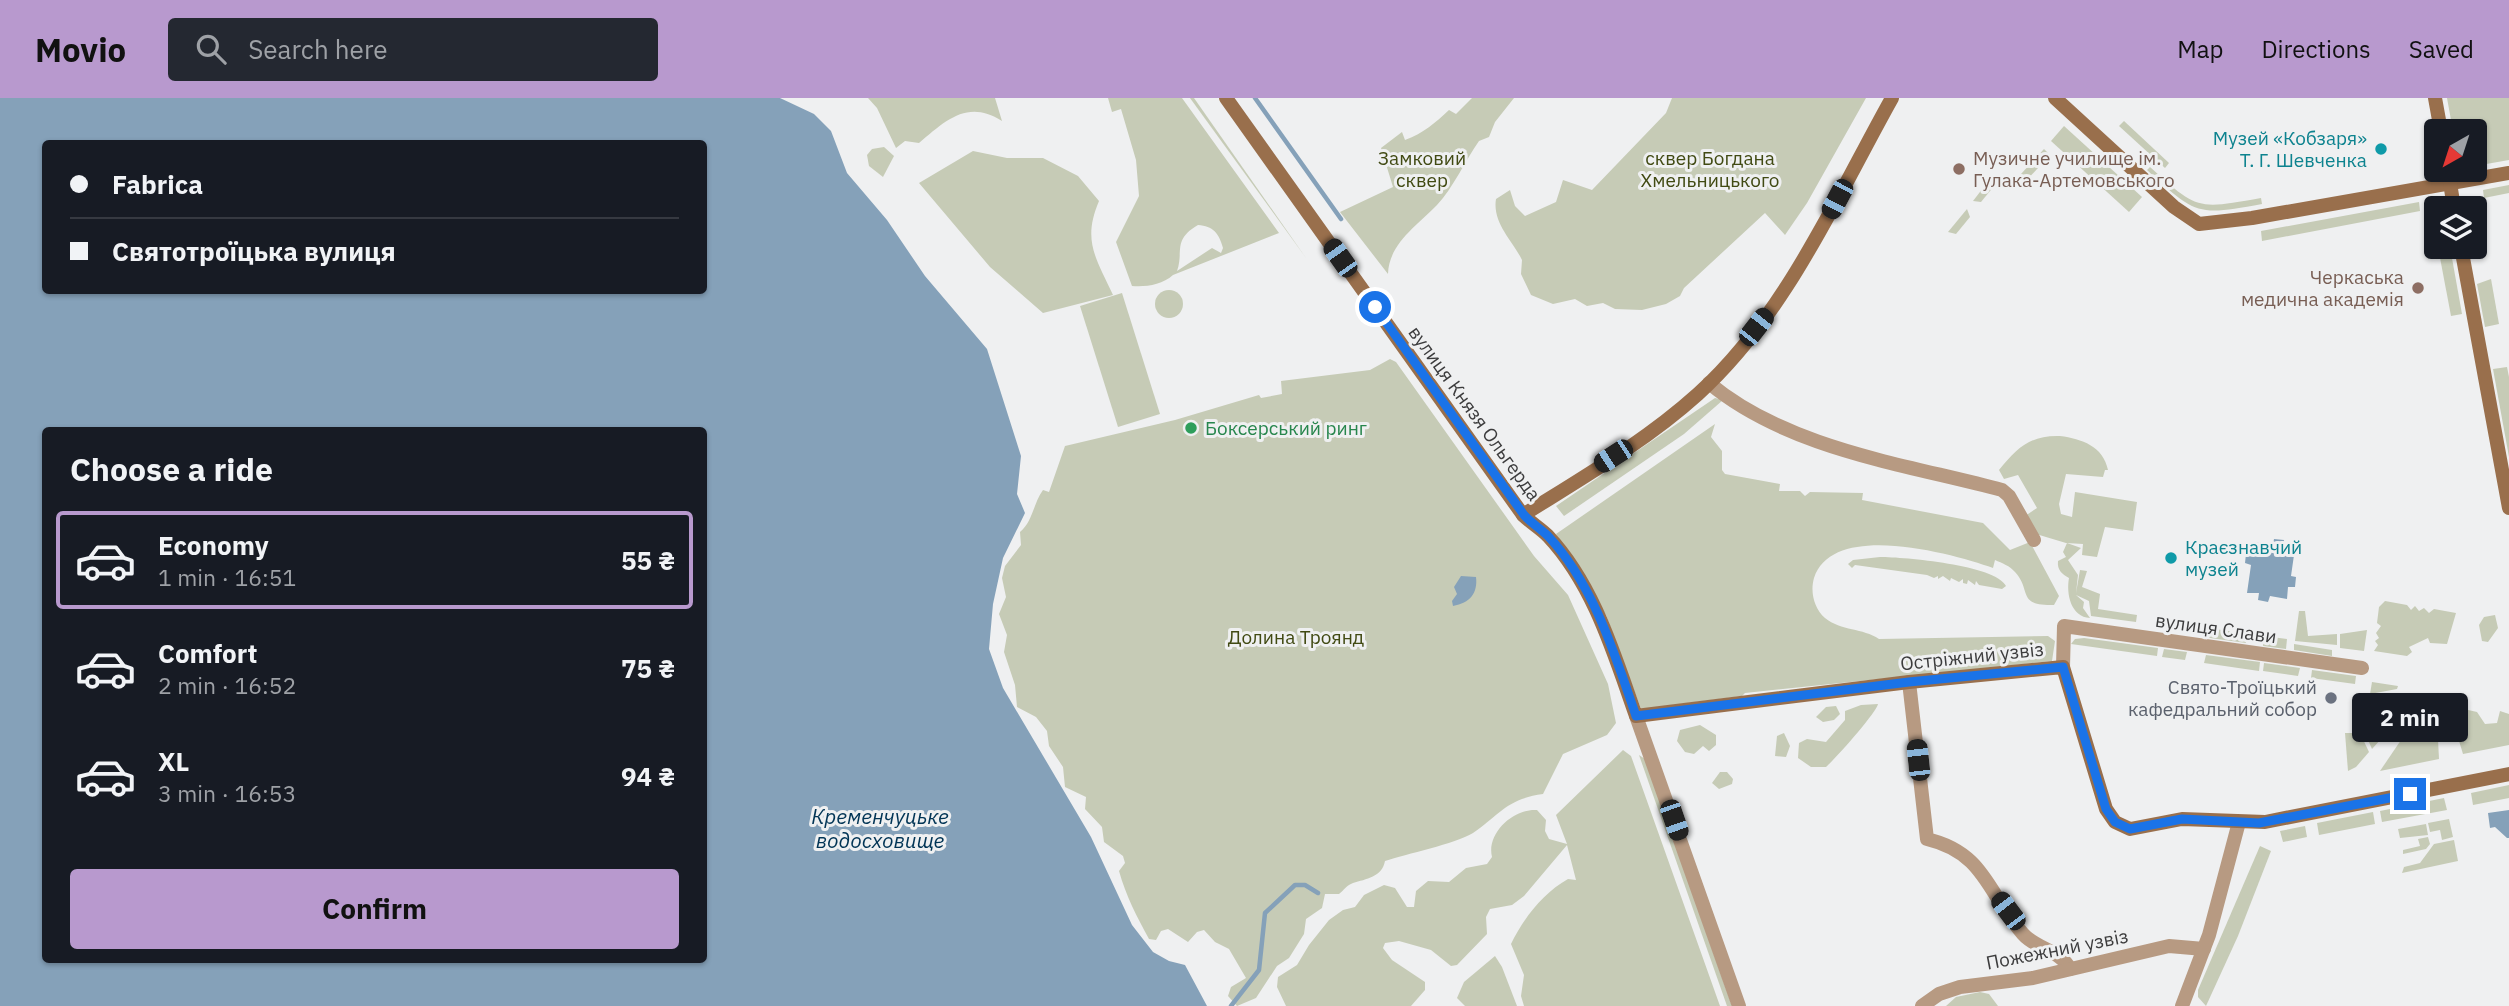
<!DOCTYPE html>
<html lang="en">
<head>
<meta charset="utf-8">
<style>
	:root { --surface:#171b24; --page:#242831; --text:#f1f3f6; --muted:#9ea1a6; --line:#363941; --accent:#b899ce }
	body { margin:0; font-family:"IBM Plex Sans",sans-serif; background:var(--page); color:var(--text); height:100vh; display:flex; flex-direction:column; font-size:26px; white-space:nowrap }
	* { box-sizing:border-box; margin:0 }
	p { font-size:23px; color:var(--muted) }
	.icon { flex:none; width:38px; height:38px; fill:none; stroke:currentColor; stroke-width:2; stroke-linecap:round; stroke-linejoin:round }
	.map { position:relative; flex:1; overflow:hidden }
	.drawer { position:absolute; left:42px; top:329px; width:665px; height:536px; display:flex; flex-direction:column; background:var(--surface); border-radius:7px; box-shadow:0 2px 5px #0004 }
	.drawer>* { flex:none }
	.banner { position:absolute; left:42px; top:42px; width:665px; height:154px; border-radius:7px; box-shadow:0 2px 5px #0004; display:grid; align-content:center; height:154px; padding:0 28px; background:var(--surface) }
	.needle { width:46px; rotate:219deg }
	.fabs { position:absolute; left:2424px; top:21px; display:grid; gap:14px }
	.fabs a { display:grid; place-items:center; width:63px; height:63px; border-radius:7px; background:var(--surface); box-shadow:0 2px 5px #0004; font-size:35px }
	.end { position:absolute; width:32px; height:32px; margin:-16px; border:9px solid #1a73e8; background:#fff; box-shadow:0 0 0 4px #fff }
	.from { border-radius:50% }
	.bubble { position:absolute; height:49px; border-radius:7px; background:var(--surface); box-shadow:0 2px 5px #0004; font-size:23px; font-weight:700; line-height:49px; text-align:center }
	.car { position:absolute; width:21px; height:42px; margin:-21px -10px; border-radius:9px; box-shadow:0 0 5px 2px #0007; background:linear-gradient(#222 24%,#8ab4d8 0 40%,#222 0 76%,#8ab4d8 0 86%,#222 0) }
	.banner b { display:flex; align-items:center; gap:24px; height:66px; font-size:26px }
	.banner b+b { border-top:2px solid var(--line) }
	.banner i { width:18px; height:18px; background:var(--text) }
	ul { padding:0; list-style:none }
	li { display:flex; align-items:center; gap:21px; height:98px; margin:0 14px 10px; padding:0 14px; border:4px solid transparent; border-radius:7px }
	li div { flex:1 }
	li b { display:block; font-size:26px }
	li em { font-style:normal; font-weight:700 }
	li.active { border-color:var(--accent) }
	li>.icon { width:63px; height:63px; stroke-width:1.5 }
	h2 { padding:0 28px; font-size:32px; line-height:84px }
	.action { display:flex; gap:14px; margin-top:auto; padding:14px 28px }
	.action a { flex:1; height:80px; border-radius:7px; background:var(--accent); color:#111; font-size:28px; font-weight:700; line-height:80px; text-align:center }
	header { display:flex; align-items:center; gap:42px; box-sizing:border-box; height:98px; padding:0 35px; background:var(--accent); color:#111 }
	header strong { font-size:33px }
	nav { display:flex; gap:38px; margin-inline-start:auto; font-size:24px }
	.search { width:490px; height:63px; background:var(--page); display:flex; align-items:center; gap:18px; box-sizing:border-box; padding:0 24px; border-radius:7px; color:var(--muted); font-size:26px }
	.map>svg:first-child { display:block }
</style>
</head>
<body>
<header>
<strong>Movio</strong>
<div class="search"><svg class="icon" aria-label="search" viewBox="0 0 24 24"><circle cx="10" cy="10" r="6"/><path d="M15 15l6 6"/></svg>Search here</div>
<nav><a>Map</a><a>Directions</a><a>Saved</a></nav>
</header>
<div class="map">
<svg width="2509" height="908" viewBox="0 0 2509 908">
	<rect width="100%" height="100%" fill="#eff0f1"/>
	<g fill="#c6cbb6" fill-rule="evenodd">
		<path d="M868 0H995L1002 23C968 1 946 22 919 45L905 43 896 50 877 10Z"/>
		<path d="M1108 0H1182L1279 135 1173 177C1162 187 1146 189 1132 188L1116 144 1139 98 1136 62 1121 11 1112 14ZM1198 127C1213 128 1219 135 1223 150L1221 155 1212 150 1177 173C1184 154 1172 142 1198 127Z"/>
		<polygon points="1190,0 1194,0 1306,160"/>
		<path d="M1472 0H1514L1495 24 1489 39 1479 43C1465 63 1453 90 1437 107 1417 128 1389 145 1388 176L1340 114 1393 89 1381 50 1402 34 1405 42C1424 35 1435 25 1449 12L1456 16Z"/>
		<path d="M1672 0H1866L1807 105 1785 137 1765 115 1684 190 1680 198 1666 206 1642 212 1615 211 1603 205 1587 208 1575 201 1553 206 1531 197 1521 176 1522 162C1513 143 1492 125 1496 101L1510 92 1515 108 1525 118 1556 104 1563 82 1592 92 1666 15Z"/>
		<polygon points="2447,0 2509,0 2509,62 2475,68 2474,33 2453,33"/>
		<polygon points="2124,23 2169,65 2165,70 2119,28"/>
		<polygon points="2064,28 2142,99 2129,114 2051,43"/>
		<polygon points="884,49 894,58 883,79 869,68 867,57 872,51"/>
		<polygon points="2044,51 2050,57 2024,85 2021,76"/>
		<path d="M973 53 1007 60H1043L1078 78 1099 103C1082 143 1096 160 1113 197L1043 215 990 169 919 85Z"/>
		<path d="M2150 69C2198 113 2198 111 2261 100L2262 106C2197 118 2196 117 2147 72Z"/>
		<polygon points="1993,77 1999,82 1981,104 1973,103"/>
		<polygon points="2509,87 2509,95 2484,100 2483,92"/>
		<polygon points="2419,104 2420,113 2262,143 2261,133"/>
		<polygon points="1967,111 1970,119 1956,136 1948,134"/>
		<polygon points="2475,114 2479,114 2484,145 2475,147"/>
		<polygon points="2438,149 2450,149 2462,216 2451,218"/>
		<polygon points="2491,181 2499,226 2485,229 2477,186"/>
		<circle cx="1169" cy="206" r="14"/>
		<polygon points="1122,195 1160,316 1118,329 1080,208"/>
		<path d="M1390 261 1396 264 1534 458 1568 497 1608 586 1616 625 1607 637 1563 656 1543 696C1507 701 1500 716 1473 735 1455 746 1406 756 1385 763 1382 779 1366 781 1353 785 1347 787 1344 792 1339 796H1325L1322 810 1306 821 1304 836 1289 860 1277 868 1256 900 1237 908 1228 898 1231 889 1246 880 1229 851 1215 844 1204 832 1197 834 1188 844 1168 831 1161 833 1156 842 1149 841C1137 819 1126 798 1119 773L1125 765 1123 758 1104 744 1102 729 1085 711 1086 699 1065 689 1063 669 1049 648 1047 633 1036 619 1017 609 1015 587 1004 554 1007 537 999 516 1006 499 1002 480 1005 468 1021 447 1020 434C1033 423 1033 406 1043 392L1049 394 1065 348 1175 322 1259 297 1261 300 1282 296 1281 283 1370 272Z"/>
		<polygon points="2507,269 2509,279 2509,359 2493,271"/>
		<polygon points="1715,300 1723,302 1684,336 1564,418 1556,408"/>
		<path d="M1715 326 1711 339 1722 353V372L1725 376 1780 386 1779 393H1800L1805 398 1810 394 1863 395 1862 402 1983 425 2010 452 2030 444 2059 498 2054 507C2016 508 2032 492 2015 474 2010 468 2002 465 1995 462L1993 470C1953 456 1833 422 1814 480 1810 494 1814 510 1825 520 1841 533 1863 530 1879 541L2048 538 2055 543 2052 563 1745 595 1742 598 1641 611 1606 517 1556 436Z"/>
		<path d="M2060 338C2082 341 2103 348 2108 372H2105L2103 379 2066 376 2059 406 2061 416 2072 419 2075 394 2137 404 2133 433 2105 429 2097 459 2082 457 2083 446 2066 445 2036 436 2025 418 2037 410 2018 377 2004 381 1999 372C2017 350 2030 337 2060 338Z"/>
		<path d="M2067 445 2081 450 2068 462 2078 477 2076 495 2080 472 2087 473 2082 489 2100 496 2098 511 2137 517 2136 524 2091 518 2089 503 2076 497 2084 504 2083 510 2090 520C2071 519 2066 496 2069 480 2062 476 2057 472 2058 463L2066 459 2063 454Z"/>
		<path d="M1880 459C1904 459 1996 467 2006 488L2002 491 1979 487 1976 483 1975 487 1968 482 1967 486 1963 485V481L1959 484 1951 480 1950 483 1943 478 1938 481V478L1934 480 1927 477 1855 467 1852 470 1848 466 1853 462Z"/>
		<polygon points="2385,503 2407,507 2411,512 2415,508 2419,513 2424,510 2429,515 2434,511 2456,515 2447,546 2430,545 2428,540 2409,549 2412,554 2407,558 2374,553 2378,547 2375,543 2379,540 2376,535 2381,528 2377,525 2379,509"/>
		<polygon points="2299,513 2305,513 2308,538 2337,536 2337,547 2295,543"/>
		<polygon points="2495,517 2498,530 2488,544 2482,543 2479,527 2484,519"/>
		<polygon points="2197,528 2247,536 2246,545 2210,540"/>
		<polygon points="2367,532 2364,553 2340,550 2340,536"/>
		<polygon points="2264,538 2287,541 2286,551 2263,548"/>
		<polygon points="2084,540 2158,550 2157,558 2071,546 2075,541"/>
		<polygon points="2294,546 2332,552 2332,558 2294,552"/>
		<polygon points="2164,551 2187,554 2185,562 2162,559"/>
		<polygon points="2206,557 2260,564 2259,573 2204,565"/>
		<polygon points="2264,565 2300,570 2298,578 2263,573"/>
		<polygon points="2312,572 2356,578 2355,586 2311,580"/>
		<polygon points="2372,584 2398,588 2397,591 2370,596"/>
		<polygon points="2401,599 2409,610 2372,651 2365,635 2367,613 2377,611 2376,603"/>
		<path d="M1878 606C1876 615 1837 659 1826 669H1811L1798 660 1799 645 1807 641 1826 644 1845 622V613L1861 607Z"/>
		<polygon points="1836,608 1840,616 1834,622 1823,624 1816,619 1826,609"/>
		<polygon points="2464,611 2477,614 2485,626 2497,625 2500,613 2509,616 2509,647 2463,656 2452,620"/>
		<polygon points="2418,617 2437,622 2439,661 2380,673"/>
		<polygon points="1700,627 1716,637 1716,647 1709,653 1703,648 1694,656 1685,654 1677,643 1680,632"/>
		<polygon points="1784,635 1790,648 1786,659 1775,658 1777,638"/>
		<polygon points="2345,635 2360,635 2369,654 2356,669 2348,673"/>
		<path d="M1623 652 1631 658 1720 908H1524L1521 898 1524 877 1511 846C1523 821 1543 795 1568 781L1576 782 1567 747 1524 798 1512 807 1490 811 1486 819 1487 836 1457 867 1451 868 1431 852 1399 843 1385 845 1383 850 1392 862 1425 884V892L1411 908H1286L1277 889 1278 879 1297 867 1309 847 1329 822 1343 812 1355 809 1364 797 1384 787 1395 790 1407 809H1414L1416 793 1428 783 1449 784 1466 770 1487 766 1492 759C1486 735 1514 710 1537 712L1546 722 1545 733 1549 741 1567 746 1556 717Z"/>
		<polygon points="1639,657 1645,661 1732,908 1727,908"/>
		<polygon points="1720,674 1727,674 1733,681 1732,686 1719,691 1712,685"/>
		<polygon points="2509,687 2509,700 2473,707 2471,695"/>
		<polygon points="2444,700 2447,712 2382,724 2380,713"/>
		<polygon points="2373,714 2375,726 2319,737 2317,725"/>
		<polygon points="2449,721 2453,739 2442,742 2440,732 2430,734 2428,725"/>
		<polygon points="2426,726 2428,737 2400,740 2398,731"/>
		<polygon points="2305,728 2307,739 2283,744 2280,733"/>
		<polygon points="2428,739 2430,746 2426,751 2403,756 2403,752 2420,748 2418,741"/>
		<polygon points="2454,742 2458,763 2402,775 2404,769 2420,765 2434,746"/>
		<polygon points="2260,748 2271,753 2238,838 2206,908 2198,899 2198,892"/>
		<polygon points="1495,858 1502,869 1517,908 1465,908 1457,900 1464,884"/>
		<polygon points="1980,894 1989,896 1998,908 1946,908 1956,899"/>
	</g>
	<g fill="#85a1b9" fill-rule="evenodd">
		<path d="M0 0H780L814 16 831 33 847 75 887 122 925 178 987 251 1021 358 1017 396 1025 415 1003 460 993 506 989 551 1003 590 1091 739 1132 827 1153 854 1169 863 1185 867 1207 908H0ZM46 46H704V192H46ZM46 332H704V861H46Z"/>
		<polygon points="2274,441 2284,442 2283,450 2295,450 2291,478 2296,479 2295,489 2288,489 2287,501 2270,498 2268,504 2258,502 2259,495 2247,495 2251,467 2245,465 2246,456 2254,456 2254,444 2273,447"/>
		<path d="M1461 478 1476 479C1478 495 1470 505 1453 508L1452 503 1457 496 1454 489Z"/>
		<polygon points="2509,712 2509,740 2507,740 2495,729 2490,730 2488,715"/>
	</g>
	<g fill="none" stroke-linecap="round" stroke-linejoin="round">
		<g stroke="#85a1b9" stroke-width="4.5">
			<polyline points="1255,0 1341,121"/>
			<polyline points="1231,908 1259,872 1265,815 1295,787 1305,787 1318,795"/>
		</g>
		<g stroke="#b79a82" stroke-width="14">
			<path d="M1709 285C1788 351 1905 366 2002 392L2009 398 2034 442"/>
			<polyline points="2063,569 2064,528 2362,570"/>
			<path d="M1909 584 1927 741C1986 755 1988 797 2023 836 2036 851 2060 852 2070 871"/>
			<polyline points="1636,618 1739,908"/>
			<polyline points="1922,908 1939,896 1960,889 2033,880 2169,848 2204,851"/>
			<polyline points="2182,908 2209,837 2239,724"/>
		</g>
		<g stroke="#996f4c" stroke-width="14">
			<path d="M1226 0 1523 417C1531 425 1540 430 1548 438 1594 487 1614 556 1636 618L1909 584 2063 569 2106 711 2115 724 2130 731 2182 721 2265 724 2509 676"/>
			<polyline points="2055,0 2174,109 2199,126 2252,120 2509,75"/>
			<polyline points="2435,0 2441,33"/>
			<polyline points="2448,72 2454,110"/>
			<polyline points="2461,149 2509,410"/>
			<path d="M1523 417C1582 380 1646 343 1698 296 1786 216 1835 102 1892 0"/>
		</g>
	</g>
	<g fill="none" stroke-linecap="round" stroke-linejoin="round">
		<path stroke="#1a73e8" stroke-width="9" d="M1375 209 1524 417C1531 425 1540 430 1548 438 1594 487 1615 557 1636 618L1909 584 2063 569 2106 711 2115 724 2130 731 2182 721 2259 725 2410 696"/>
	</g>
	<g fill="#0f9aa8" stroke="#eff0f1" stroke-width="2.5">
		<circle cx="2381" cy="51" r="7"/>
		<circle cx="2171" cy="460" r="7"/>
	</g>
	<g fill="#8d6e63" stroke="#eff0f1" stroke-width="2.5">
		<circle cx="1959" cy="71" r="7"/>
		<circle cx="2418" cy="190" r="7"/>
	</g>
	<circle fill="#2e9e5b" stroke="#eff0f1" stroke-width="2.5" cx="1191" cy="330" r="7"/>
	<circle fill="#6b7280" stroke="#eff0f1" stroke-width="2.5" cx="2331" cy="600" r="7"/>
	<g text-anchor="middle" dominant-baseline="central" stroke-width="6" stroke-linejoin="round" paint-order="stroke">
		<g font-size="19" fill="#0d838f" stroke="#eff0f1" text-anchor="end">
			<text x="2367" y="40">Музей «Кобзаря»<tspan x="2367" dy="22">Т. Г. Шевченка</tspan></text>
			<text x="2185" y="449" text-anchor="start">Краєзнавчий<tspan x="2185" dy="22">музей</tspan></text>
		</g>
		<g font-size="19" fill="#414a13" stroke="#eff0f1">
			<text x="1422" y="60">Замковий<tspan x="1422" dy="22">сквер</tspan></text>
			<text x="1710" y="60">сквер Богдана<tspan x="1710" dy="22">Хмельницького</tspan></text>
			<text x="1296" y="539">Долина Троянд</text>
		</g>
		<g font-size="19" fill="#785e54" stroke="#eff0f1" text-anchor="start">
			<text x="1973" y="60">Музичне училище ім.<tspan x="1973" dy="22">Гулака-Артемовського</tspan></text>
			<text x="2404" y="179" text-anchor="end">Черкаська<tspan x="2404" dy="22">медична академія</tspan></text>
		</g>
		<g font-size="19" fill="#3c3c3d" stroke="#eff0f1">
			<text transform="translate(1475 315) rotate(54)">вулиця Князя Ольгерда</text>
			<text transform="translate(2216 530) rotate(8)">вулиця Слави</text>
			<text transform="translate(1972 558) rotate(-6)">Остріжний узвіз</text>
			<text transform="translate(2057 851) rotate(-11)">Пожежний узвіз</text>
		</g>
		<g font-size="19" fill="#27864d" stroke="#eff0f1" text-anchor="start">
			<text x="1205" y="330">Боксерський ринг</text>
		</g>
		<g font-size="19" fill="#5b616d" stroke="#eff0f1" text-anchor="end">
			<text x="2317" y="589">Свято-Троїцький<tspan x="2317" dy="22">кафедральний собор</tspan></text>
		</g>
		<g font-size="21" font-style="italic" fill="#013455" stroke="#eff0f1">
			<text x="880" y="718">Кременчуцьке<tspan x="880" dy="24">водосховище</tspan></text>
		</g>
	</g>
</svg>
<div class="fabs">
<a><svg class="needle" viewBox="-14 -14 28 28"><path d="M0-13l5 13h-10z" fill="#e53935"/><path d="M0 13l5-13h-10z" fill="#9ea1a6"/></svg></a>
<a><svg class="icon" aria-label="layers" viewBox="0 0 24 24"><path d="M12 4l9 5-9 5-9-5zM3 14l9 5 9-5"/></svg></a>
</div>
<i class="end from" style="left:1375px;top:209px"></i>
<i class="end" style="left:2410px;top:696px"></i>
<div class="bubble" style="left:2352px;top:595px;width:116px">2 min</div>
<i class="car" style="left:1837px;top:101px;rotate:208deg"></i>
<i class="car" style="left:1340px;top:160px;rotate:325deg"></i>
<i class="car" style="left:1756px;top:229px;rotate:38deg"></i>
<i class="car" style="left:1613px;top:358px;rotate:237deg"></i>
<i class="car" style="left:1918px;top:662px;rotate:354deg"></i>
<i class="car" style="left:1674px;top:722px;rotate:161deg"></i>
<i class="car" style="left:2008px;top:813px;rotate:323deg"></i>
<div class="banner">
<b><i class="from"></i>Fabrica</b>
<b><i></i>Святотроїцька вулиця</b>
</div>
<section class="drawer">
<h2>Choose a ride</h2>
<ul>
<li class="active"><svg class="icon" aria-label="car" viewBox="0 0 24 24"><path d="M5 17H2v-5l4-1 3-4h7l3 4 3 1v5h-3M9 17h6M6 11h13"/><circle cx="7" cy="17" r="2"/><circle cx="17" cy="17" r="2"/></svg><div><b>Economy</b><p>1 min · 16:51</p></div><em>55 ₴</em></li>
<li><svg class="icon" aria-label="car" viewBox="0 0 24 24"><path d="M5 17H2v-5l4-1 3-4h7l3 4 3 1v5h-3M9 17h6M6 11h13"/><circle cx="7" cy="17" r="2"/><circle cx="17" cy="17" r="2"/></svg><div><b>Comfort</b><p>2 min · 16:52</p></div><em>75 ₴</em></li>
<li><svg class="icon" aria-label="car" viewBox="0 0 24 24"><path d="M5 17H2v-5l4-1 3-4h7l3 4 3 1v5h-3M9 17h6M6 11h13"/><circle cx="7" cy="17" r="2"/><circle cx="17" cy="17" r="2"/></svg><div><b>XL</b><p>3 min · 16:53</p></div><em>94 ₴</em></li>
</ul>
<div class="action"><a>Confirm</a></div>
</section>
</div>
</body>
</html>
